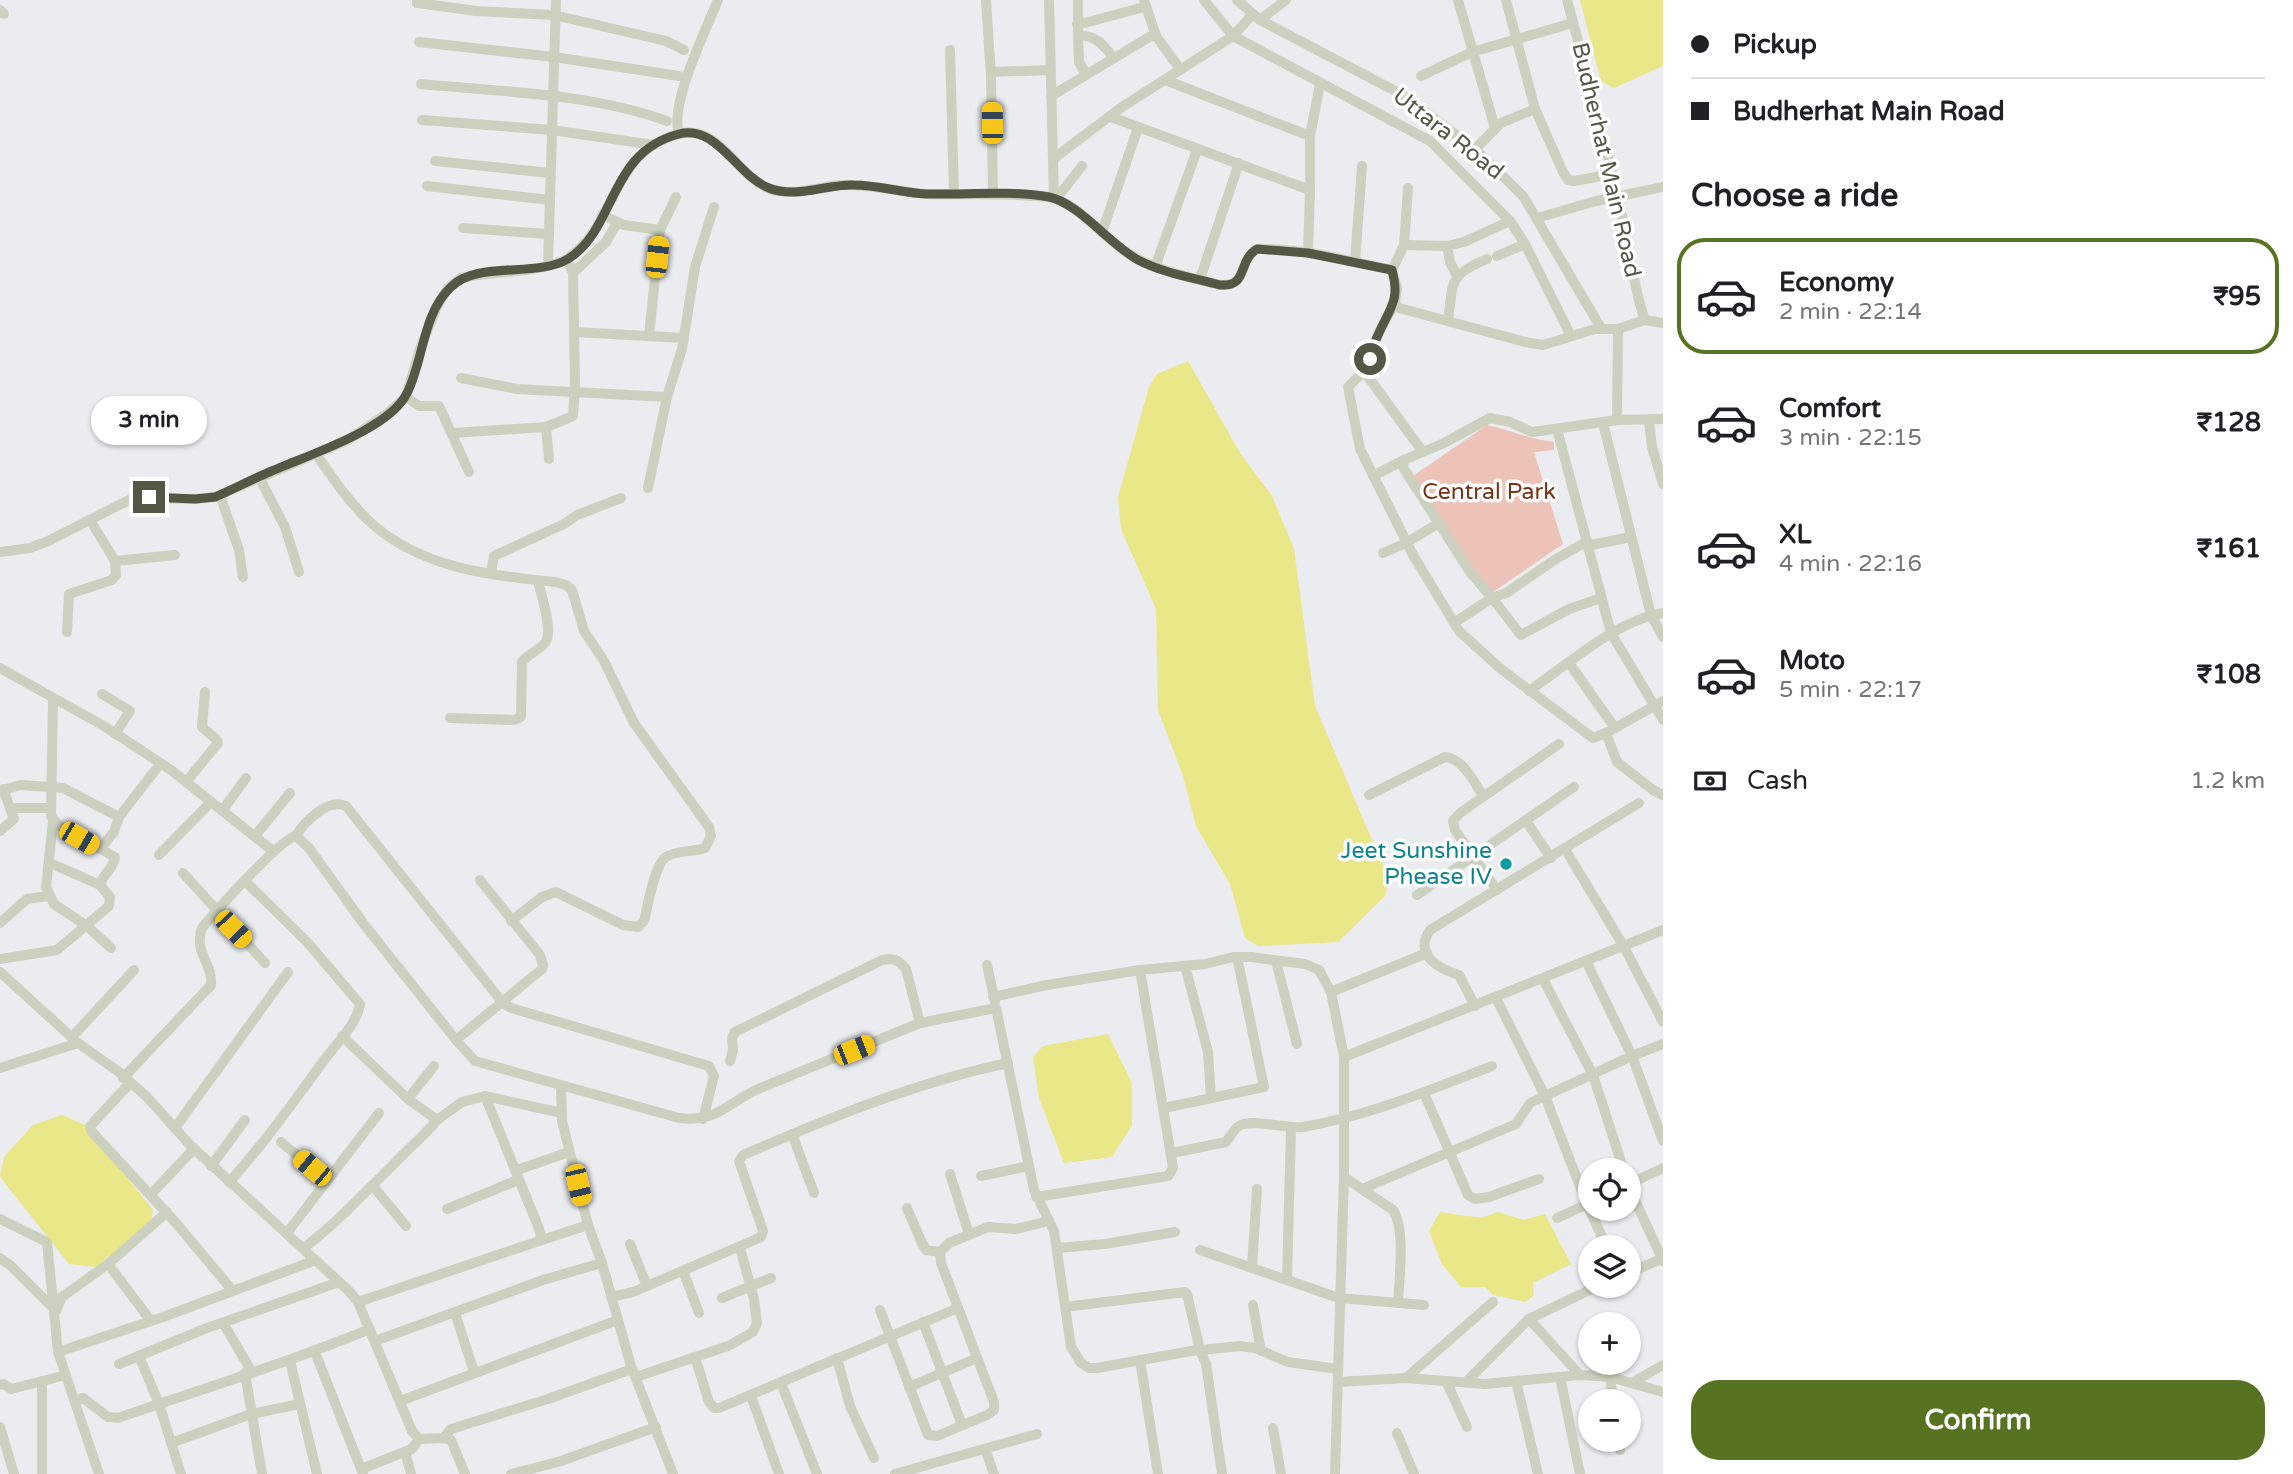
<!DOCTYPE html>
<html lang="en">
<head>
<meta charset="utf-8">
<style>
	:root { --surface:#fff; --page:#f2f2f2; --text:#202124; --muted:#757577; --line:#e0e0e0; --accent:#567321 }
	body { margin:0; font-family:"Varela Round",sans-serif; background:var(--page); color:var(--text); height:100vh; display:flex; flex-direction:column; font-size:26px; white-space:nowrap }
	* { box-sizing:border-box; margin:0 }
	p { font-size:23px; color:var(--muted) }
	.icon { flex:none; width:38px; height:38px; fill:none; stroke:currentColor; stroke-width:2; stroke-linecap:round; stroke-linejoin:round }
	.map { position:relative; flex:1; overflow:hidden }
	.sheet { display:flex; flex-direction:column; background:var(--surface); width:630px }
	.sheet>* { flex:none }
	.guide { display:grid; align-content:center; height:154px; padding:0 28px; background:var(--surface) }
	.controls { position:absolute; left:1578px; top:1158px; display:grid; gap:14px }
	.controls a { display:grid; place-items:center; width:63px; height:63px; border-radius:50%; background:var(--surface); box-shadow:0 2px 5px #0004; font-size:35px }
	.end { position:absolute; width:32px; height:32px; margin:-16px; border:9px solid #535845; background:#fff; box-shadow:0 0 0 4px #fff }
	.from { border-radius:50% }
	.bubble { position:absolute; height:49px; border-radius:24px; background:var(--surface); box-shadow:0 2px 5px #0004; font-size:23px; font-weight:700; line-height:49px; text-align:center }
	.car { position:absolute; width:21px; height:42px; margin:-21px -10px; border-radius:9px; box-shadow:0 0 5px 2px #0007; background:linear-gradient(#f5c518 24%,#345 0 40%,#f5c518 0 76%,#345 0 86%,#f5c518 0) }
	.guide b { display:flex; align-items:center; gap:24px; height:66px; font-size:26px }
	.guide b+b { border-top:2px solid var(--line) }
	.guide i { width:18px; height:18px; background:var(--text) }
	ul { padding:0; list-style:none }
	li { display:flex; align-items:center; gap:21px; height:116px; margin:0 14px 10px; padding:0 14px; border:4px solid transparent; border-radius:28px }
	li div { flex:1 }
	li b { display:block; font-size:26px }
	li em { font-style:normal; font-weight:700 }
	li.active { border-color:var(--accent) }
	li>.icon { width:63px; height:63px; stroke-width:1.5 }
	h2 { padding:0 28px; font-size:32px; line-height:84px }
	.pay { display:flex; align-items:center; gap:18px; height:77px; padding:0 28px; font-size:26px }
	.pay p { margin-inline-start:auto }
	.action { display:flex; gap:14px; margin-top:auto; padding:14px 28px }
	.action a { flex:1; height:80px; border-radius:28px; background:var(--accent); color:#fff; font-size:28px; font-weight:700; line-height:80px; text-align:center }
	main { display:flex; flex:1; min-height:0 }
	.map>svg:first-child { display:block }
</style>
</head>
<body>
<main>
<div class="map">
<svg width="1663" height="1474" viewBox="0 0 1663 1474">
	<rect width="100%" height="100%" fill="#ebecef"/>
	<path fill="#edc2b9" d="M1487 425C1511 430 1528 439 1554 442V450L1534 452 1563 544 1490 594 1413 476Z"/>
	<g fill="#e9e787">
		<polygon points="1580,0 1663,0 1663,66 1614,88 1601,81"/>
		<polygon points="1188,361 1240,453 1272,496 1294,549 1315,706 1389,880 1385,896 1338,942 1258,946 1245,938 1230,884 1196,826 1183,776 1158,710 1156,609 1121,529 1118,497 1149,387 1157,374"/>
		<polygon points="1108,1034 1132,1083 1132,1125 1112,1157 1064,1163 1039,1098 1033,1057 1043,1046"/>
		<polygon points="62,1115 85,1125 153,1210 151,1221 96,1267 69,1264 0,1177 4,1157 33,1125"/>
		<polygon points="1440,1212 1481,1218 1498,1212 1524,1220 1545,1214 1571,1264 1533,1283 1534,1295 1526,1302 1493,1295 1485,1287 1461,1287 1442,1264 1429,1231"/>
	</g>
	<g fill="none" stroke-linecap="round" stroke-linejoin="round">
		<g stroke="#ccd1bf" stroke-width="10">
			<polyline points="417,0 417,3 476,11 554,15 666,41 684,50"/>
			<polyline points="986,0 991,77 993,194"/>
			<polyline points="1049,0 1054,198"/>
			<polyline points="1144,0 1156,36"/>
			<polyline points="1204,0 1233,36 1430,141 1510,221 1525,244 1571,336"/>
			<polyline points="1237,0 1260,20 1403,95 1475,149 1523,196 1601,328"/>
			<polyline points="1458,0 1495,128"/>
			<polyline points="1506,0 1535,109 1563,172 1568,180 1574,181 1613,174"/>
			<path d="M1567 0C1587 73 1606 146 1623 220 1631 253 1633 288 1645 320"/>
			<polyline points="0,10 4,14"/>
			<polyline points="1260,20 1286,0"/>
			<polyline points="1077,25 1144,7"/>
			<polyline points="1078,31 1078,0"/>
			<polyline points="419,42 554,57 679,76"/>
			<polyline points="950,50 954,194"/>
			<polyline points="991,72 1050,70"/>
			<path d="M1086 74 1079 62 1078 35C1096 36 1102 43 1113 57"/>
			<polyline points="1421,76 1472,52 1573,23"/>
			<polyline points="1165,80 1310,136"/>
			<path d="M421 84C503 92 589 93 667 121"/>
			<polyline points="1051,96 1151,36 1156,36 1180,69"/>
			<polyline points="1111,117 1310,190 1308,253"/>
			<polyline points="422,120 552,130 654,145"/>
			<path d="M679 134C669 104 706 30 718 0"/>
			<polyline points="1475,149 1501,123 1535,109"/>
			<polyline points="1053,159 1122,107 1233,36 1252,15"/>
			<polyline points="435,161 550,173"/>
			<polyline points="427,186 550,200"/>
			<polyline points="1310,190 1310,136 1320,84"/>
			<polyline points="1056,199 1082,166"/>
			<polyline points="602,215 624,225 660,230 676,197"/>
			<polyline points="1537,218 1596,201 1663,187"/>
			<polyline points="463,228 549,234"/>
			<polyline points="1102,232 1138,128"/>
			<polyline points="1404,245 1447,246 1464,242 1510,221"/>
			<polyline points="1447,246 1450,262 1457,276"/>
			<polyline points="1497,256 1525,244"/>
			<polyline points="1355,262 1362,166"/>
			<polyline points="548,265 556,0"/>
			<polyline points="1155,267 1197,150"/>
			<polyline points="1392,270 1404,245 1408,188"/>
			<polyline points="573,273 606,242 617,223"/>
			<polyline points="1200,279 1239,163"/>
			<polyline points="1395,303 1378,334 1366,374 1423,452"/>
			<path d="M1448 320C1454 281 1447 276 1487 259"/>
			<polyline points="575,332 684,338"/>
			<polyline points="649,336 660,230"/>
			<polyline points="1366,369 1348,387 1360,449 1413,555 1459,631 1501,669 1593,738 1606,733 1663,701"/>
			<polyline points="461,378 517,389 667,397"/>
			<polyline points="406,397 419,406 439,406 469,472"/>
			<polyline points="1617,420 1618,329"/>
			<polyline points="1649,421 1652,447 1663,484"/>
			<polyline points="1603,423 1651,615 1663,637"/>
			<polyline points="1557,429 1611,633 1663,720"/>
			<polyline points="453,433 546,427"/>
			<path d="M316 454C332 477 348 501 369 521 419 568 491 576 556 582L566 585 572 590 584 631 604 661 634 723 709 827 711 836 705 848C693 852 677 850 666 857 654 865 648 906 644 921L638 927 623 925 556 892 542 897 511 921"/>
			<polyline points="549,459 546,427 573,416 575,384 573,273 567,260"/>
			<polyline points="1373,476 1404,460"/>
			<polyline points="259,477 285,527 299,572"/>
			<polyline points="648,488 667,397 682,349 695,267 714,207"/>
			<polyline points="220,495 239,550 243,577"/>
			<polyline points="1586,542 1556,559 1506,593 1492,598 1470,572 1406,472 1403,467 1404,460 1444,443 1490,418 1510,422 1532,432 1617,420 1663,419"/>
			<polyline points="1586,546 1631,537"/>
			<path d="M0 552 30 548 48 541 133 498 195 499 215 497 348 440 388 413 406 397 420 349 438 304 448 288 461 278C493 271 537 273 565 260 570 258 574 253 578 250 618 213 614 151 679 134 719 123 737 177 770 189 794 197 819 186 843 185 871 184 899 192 927 194 963 195 998 193 1033 196 1040 196 1048 196 1054 198 1082 208 1102 236 1126 252 1153 270 1189 277 1220 285 1249 287 1237 261 1257 249 1302 248 1348 261 1392 270L1397 288 1395 303 1399 308 1525 342 1543 345 1595 329H1618L1645 320 1663 323"/>
			<polyline points="1383,553 1406,543 1439,523"/>
			<polyline points="115,561 175,555"/>
			<polyline points="491,573 494,556 564,524 577,515 621,498"/>
			<polyline points="1454,623 1492,598 1521,635 1569,609 1601,598"/>
			<polyline points="67,632 69,594 112,580 116,575 115,561 90,520"/>
			<polyline points="1569,663 1615,728"/>
			<polyline points="0,668 104,726 171,770 273,851"/>
			<path d="M1529 691C1567 665 1617 620 1663 613"/>
			<polyline points="102,694 130,711 115,734"/>
			<path d="M450 718 514 720 521 717 522 662C528 654 538 651 545 643 554 632 541 595 538 581"/>
			<polyline points="1606,733 1617,762 1653,790 1663,795"/>
			<polyline points="186,782 218,743 217,740 202,727 205,692"/>
			<polyline points="0,791 20,785 63,788 119,817"/>
			<path d="M1369 795 1445 757C1463 758 1474 782 1483 796"/>
			<polyline points="11,808 51,808"/>
			<polyline points="222,811 246,778"/>
			<polyline points="53,821 46,887 54,904 87,926 111,948"/>
			<polyline points="1526,821 1551,858"/>
			<polyline points="0,831 14,819 3,789"/>
			<polyline points="255,836 290,793"/>
			<path d="M296 836C305 821 328 798 346 806L503 1003 511 1008 709 1066 714 1076 703 1119"/>
			<polyline points="100,849 114,832 119,817 160,764"/>
			<polyline points="1565,849 1623,945 1663,1022"/>
			<polyline points="159,855 211,802"/>
			<polyline points="50,863 100,885"/>
			<polyline points="183,873 265,963"/>
			<polyline points="1497,890 1455,830 1453,821 1460,813 1559,744"/>
			<polyline points="1417,895 1574,787"/>
			<polyline points="0,923 27,899 48,896"/>
			<path d="M0 959 57 950 109 906 110 897 100 885C102 874 114 869 115 857L59 826 51 816 53 700"/>
			<polyline points="1276,961 1297,1044"/>
			<polyline points="1586,961 1632,1056 1663,1141"/>
			<polyline points="987,965 995,1002"/>
			<polyline points="1185,966 1208,1052 1211,1098"/>
			<polyline points="0,972 78,1043 119,1072 147,1097 191,1146 349,1291 358,1302 412,1431 419,1439 443,1438 451,1440 465,1474"/>
			<polyline points="1543,979 1593,1075 1624,1171"/>
			<polyline points="993,997 1047,985 1140,970 1205,964 1233,957 1251,957 1305,964 1319,970 1331,992"/>
			<polyline points="1496,998 1545,1096 1581,1189"/>
			<path d="M1475 1006 1459 975C1439 969 1413 955 1430 930L1639 803"/>
			<polyline points="342,1036 408,1099 437,1120 462,1102 485,1096 562,1113"/>
			<polyline points="72,1037 134,970"/>
			<polyline points="456,1040 542,969 543,965 540,955 480,880"/>
			<polyline points="1344,1057 1331,992 1427,953"/>
			<path d="M730 1061 733 1050 732 1038 735 1032 882 960C893 958 898 959 906 969L920 1023"/>
			<polyline points="0,1068 78,1043"/>
			<path d="M123 1078 211 985C213 963 193 952 202 928 215 912 281 838 296 836L309 848 363 923 456 1040 475 1061 679 1118C717 1123 727 1103 758 1089L920 1023 996 1008 1034 1190 1054 1231 1071 1347 1081 1363 1089 1368H1097L1191 1351 1240 1346 1255 1348 1288 1362 1338 1369"/>
			<polyline points="130,1083 93,1123 90,1127 92,1132 176,1223 232,1290"/>
			<polyline points="561,1086 562,1121 588,1225 602,1263 631,1366 673,1474"/>
			<polyline points="1424,1093 1468,1195 1475,1199 1489,1197 1539,1179"/>
			<polyline points="408,1099 434,1066"/>
			<polyline points="1164,1108 1264,1087 1237,957"/>
			<polyline points="175,1128 288,972"/>
			<polyline points="792,1134 814,1193"/>
			<polyline points="281,1142 327,1180"/>
			<path d="M1172 1153 1226 1142C1230 1137 1234 1129 1239 1126 1250 1118 1287 1129 1303 1127 1369 1116 1430 1090 1492 1066"/>
			<polyline points="211,1166 245,1120"/>
			<polyline points="520,1169 569,1152"/>
			<polyline points="950,1174 969,1234"/>
			<polyline points="981,1176 1029,1166"/>
			<path d="M1344 1177 1393 1210C1406 1231 1399 1278 1398 1303"/>
			<path d="M229 1182C264 1144 291 1105 322 1063 334 1046 357 1025 360 1004L307 942 245 881"/>
			<polyline points="1629,1184 1663,1168"/>
			<polyline points="373,1186 406,1226"/>
			<polyline points="1629,1187 1663,1261"/>
			<polyline points="1362,1189 1516,1124 1530,1103 1632,1056 1663,1044"/>
			<polyline points="151,1194 194,1149"/>
			<polyline points="1036,1197 1168,1176 1173,1168 1140,970"/>
			<polyline points="1587,1204 1607,1248"/>
			<polyline points="907,1208 921,1241 926,1250 940,1252"/>
			<polyline points="447,1209 518,1180"/>
			<polyline points="1557,1218 1590,1203"/>
			<polyline points="0,1219 47,1242 58,1352 99,1474"/>
			<polyline points="287,1233 379,1113"/>
			<polyline points="539,1241 588,1225"/>
			<polyline points="630,1244 647,1286"/>
			<path d="M304 1248C339 1221 363 1194 395 1163 409 1148 424 1136 437 1120"/>
			<polyline points="1057,1248 1105,1244 1175,1232"/>
			<polyline points="1200,1250 1339,1298 1424,1305"/>
			<polyline points="0,1258 10,1265 56,1311 62,1297 108,1264 167,1212"/>
			<polyline points="108,1264 151,1321"/>
			<polyline points="1252,1268 1257,1189"/>
			<polyline points="683,1271 699,1313"/>
			<polyline points="1629,1273 1663,1258"/>
			<polyline points="1287,1279 1291,1128"/>
			<path d="M611 1297 633 1292 761 1237 763 1231 739 1161 743 1155C829 1118 917 1082 1008 1063"/>
			<polyline points="722,1298 771,1278"/>
			<polyline points="358,1302 539,1241 541,1236 538,1226 485,1096"/>
			<polyline points="1253,1305 1261,1351"/>
			<polyline points="1065,1307 1185,1292 1187,1294 1200,1350 1206,1364 1222,1474"/>
			<polyline points="880,1310 928,1435 937,1436 987,1415 994,1410 994,1402 941,1263 940,1252 949,1243 988,1227 1016,1229 1049,1221"/>
			<polyline points="455,1313 474,1372"/>
			<polyline points="1529,1319 1580,1375"/>
			<polyline points="923,1322 962,1425"/>
			<polyline points="223,1323 252,1372"/>
			<polyline points="375,1341 543,1280 602,1263"/>
			<polyline points="58,1352 163,1317 316,1260"/>
			<polyline points="315,1352 363,1474"/>
			<polyline points="139,1356 159,1404 181,1474"/>
			<polyline points="695,1357 709,1402 714,1408 719,1408 958,1308"/>
			<polyline points="837,1358 850,1406 874,1458"/>
			<polyline points="1140,1360 1158,1474"/>
			<polyline points="290,1361 317,1474"/>
			<polyline points="119,1364 207,1328 339,1282"/>
			<polyline points="245,1373 262,1474"/>
			<polyline points="636,1377 728,1346 753,1332 757,1323 754,1299 740,1248"/>
			<polyline points="1560,1377 1580,1474"/>
			<polyline points="1610,1377 1613,1402"/>
			<polyline points="1406,1378 1493,1302"/>
			<polyline points="1446,1381 1467,1427"/>
			<polyline points="1516,1381 1538,1474"/>
			<polyline points="1338,1382 1406,1378 1485,1384 1580,1375 1610,1377 1663,1392"/>
			<polyline points="1466,1382 1529,1319 1598,1286"/>
			<polyline points="1633,1382 1663,1365"/>
			<polyline points="781,1383 817,1474"/>
			<polyline points="0,1385 4,1384 11,1389 66,1375"/>
			<polyline points="909,1387 977,1358"/>
			<polyline points="751,1396 779,1474"/>
			<path d="M75 1401 83 1398 108 1417 118 1418C202 1389 287 1363 370 1329"/>
			<polyline points="400,1401 618,1320"/>
			<polyline points="0,1427 14,1474"/>
			<polyline points="1273,1428 1281,1474"/>
			<polyline points="1397,1433 1414,1474"/>
			<polyline points="443,1438 451,1429 548,1399 632,1369"/>
			<polyline points="1619,1440 1620,1450"/>
			<polyline points="171,1443 251,1414 300,1404"/>
			<polyline points="985,1449 994,1474"/>
			<polyline points="405,1452 411,1474"/>
			<polyline points="361,1469 412,1449 419,1439"/>
			<polyline points="42,1474 42,1381"/>
			<polyline points="511,1474 561,1461 656,1427"/>
			<polyline points="895,1474 1037,1434"/>
			<polyline points="1335,1474 1344,1174 1344,1057 1663,930"/>
		</g>
	</g>
	<g fill="none" stroke-linecap="round" stroke-linejoin="round">
		<path stroke="#535845" stroke-width="9" d="M149 497 195 499 215 497C232 490 248 481 265 474 301 457 389 431 407 393 424 360 422 314 451 287 478 260 536 278 568 259 617 228 608 152 679 134 717 124 737 176 769 188 796 199 826 184 854 185 878 185 902 193 926 194 967 195 1008 190 1049 197 1077 202 1111 245 1138 260 1163 273 1194 278 1220 285 1249 287 1237 261 1257 249L1308 253 1392 270C1400 300 1391 306 1379 333 1375 341 1372 350 1370 359"/>
	</g>
	<circle fill="#0f9aa8" stroke="#fff" stroke-width="2.5" cx="1506" cy="864" r="7"/>
	<g text-anchor="middle" dominant-baseline="central" stroke-width="7" stroke-linejoin="round" paint-order="stroke">
		<g font-size="23" fill="#535845" stroke="#fff">
			<text transform="translate(1448 134) rotate(38)">Uttara Road</text>
			<text transform="translate(1606 160) rotate(77)">Budherhat Main Road</text>
		</g>
		<g font-size="23" fill="#773318" stroke="#fff">
			<text x="1489" y="492">Central Park</text>
		</g>
		<g font-size="23" fill="#0d838f" stroke="#fff" text-anchor="end">
			<text x="1492" y="851">Jeet Sunshine<tspan x="1492" dy="26">Phease IV</tspan></text>
		</g>
	</g>
</svg>
<div class="controls">
<a><svg class="icon" aria-label="locate" viewBox="0 0 24 24"><circle cx="12" cy="12" r="6"/><path d="M12 2v4M12 18v4M2 12h4M18 12h4"/></svg></a>
<a><svg class="icon" aria-label="layers" viewBox="0 0 24 24"><path d="M12 4l9 5-9 5-9-5zM3 14l9 5 9-5"/></svg></a>
<a>+</a>
<a>−</a>
</div>
<i class="end from" style="left:1370px;top:359px"></i>
<i class="end" style="left:149px;top:497px"></i>
<div class="bubble" style="left:91px;top:396px;width:116px">3 min</div>
<i class="car" style="left:992px;top:123px;rotate:359deg"></i>
<i class="car" style="left:657px;top:257px;rotate:6deg"></i>
<i class="car" style="left:79px;top:838px;rotate:120deg"></i>
<i class="car" style="left:233px;top:929px;rotate:136deg"></i>
<i class="car" style="left:854px;top:1050px;rotate:68deg"></i>
<i class="car" style="left:312px;top:1168px;rotate:310deg"></i>
<i class="car" style="left:578px;top:1185px;rotate:167deg"></i>
</div>
<section class="sheet">
<div class="guide">
<b><i class="from"></i>Pickup</b>
<b><i></i>Budherhat Main Road</b>
</div>
<h2>Choose a ride</h2>
<ul>
<li class="active"><svg class="icon" aria-label="car" viewBox="0 0 24 24"><path d="M5 17H2v-5l4-1 3-4h7l3 4 3 1v5h-3M9 17h6M6 11h13"/><circle cx="7" cy="17" r="2"/><circle cx="17" cy="17" r="2"/></svg><div><b>Economy</b><p>2 min · 22:14</p></div><em>₹95</em></li>
<li><svg class="icon" aria-label="car" viewBox="0 0 24 24"><path d="M5 17H2v-5l4-1 3-4h7l3 4 3 1v5h-3M9 17h6M6 11h13"/><circle cx="7" cy="17" r="2"/><circle cx="17" cy="17" r="2"/></svg><div><b>Comfort</b><p>3 min · 22:15</p></div><em>₹128</em></li>
<li><svg class="icon" aria-label="car" viewBox="0 0 24 24"><path d="M5 17H2v-5l4-1 3-4h7l3 4 3 1v5h-3M9 17h6M6 11h13"/><circle cx="7" cy="17" r="2"/><circle cx="17" cy="17" r="2"/></svg><div><b>XL</b><p>4 min · 22:16</p></div><em>₹161</em></li>
<li><svg class="icon" aria-label="car" viewBox="0 0 24 24"><path d="M5 17H2v-5l4-1 3-4h7l3 4 3 1v5h-3M9 17h6M6 11h13"/><circle cx="7" cy="17" r="2"/><circle cx="17" cy="17" r="2"/></svg><div><b>Moto</b><p>5 min · 22:17</p></div><em>₹108</em></li>
</ul>
<div class="pay"><svg class="icon" aria-label="cash" viewBox="0 0 24 24"><path d="M3 7h18v10H3z"/><circle cx="12" cy="12" r="2"/></svg>Cash<p>1.2 km</p></div>
<div class="action"><a>Confirm</a></div>
</section>
</main>
</body>
</html>
